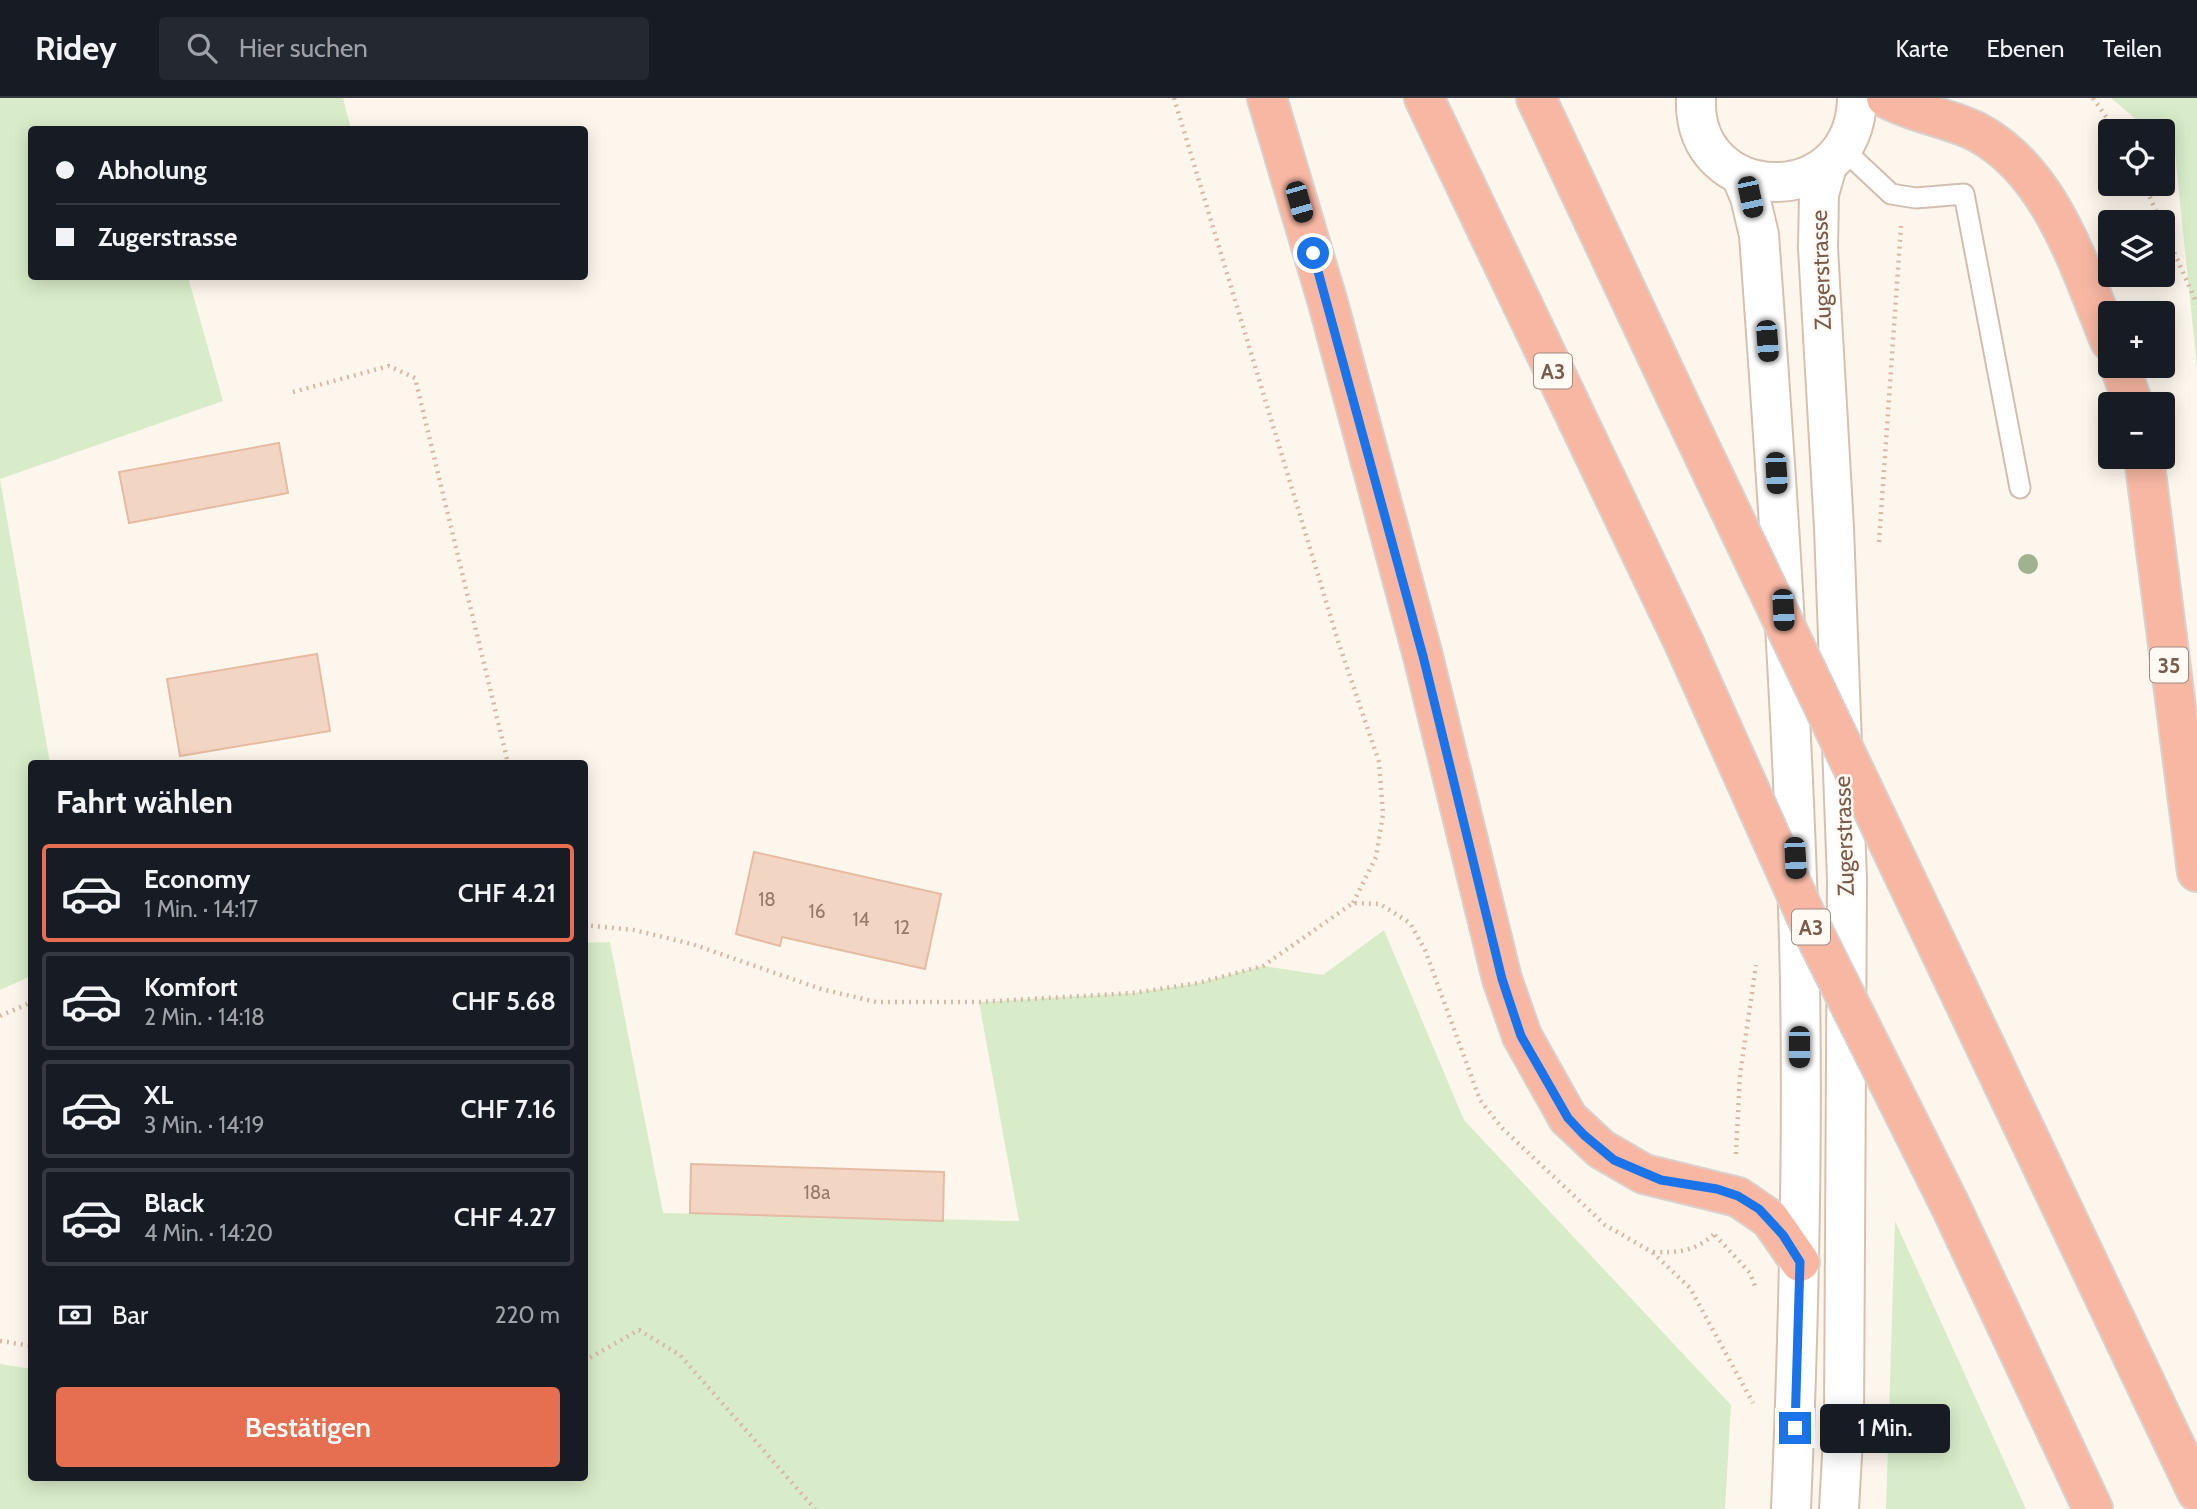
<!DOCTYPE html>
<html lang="de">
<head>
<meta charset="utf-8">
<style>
	:root { --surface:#171b24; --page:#242831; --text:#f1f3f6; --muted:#9ea1a6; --line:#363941; --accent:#e76f51 }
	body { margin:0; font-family:Cabin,sans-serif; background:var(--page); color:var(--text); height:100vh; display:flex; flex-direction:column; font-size:26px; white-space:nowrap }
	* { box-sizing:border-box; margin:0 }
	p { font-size:23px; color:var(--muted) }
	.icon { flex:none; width:38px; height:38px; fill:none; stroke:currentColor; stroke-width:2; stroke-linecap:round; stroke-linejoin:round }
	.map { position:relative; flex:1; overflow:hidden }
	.drawer { position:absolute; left:28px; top:662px; width:560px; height:721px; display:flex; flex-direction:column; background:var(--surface); border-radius:7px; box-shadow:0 4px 18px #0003 }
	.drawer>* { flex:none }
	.banner { position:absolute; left:28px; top:28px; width:560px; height:154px; border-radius:7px; box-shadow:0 4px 18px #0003; display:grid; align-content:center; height:154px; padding:0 28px; background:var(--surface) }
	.controls { position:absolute; left:2098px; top:21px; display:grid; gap:14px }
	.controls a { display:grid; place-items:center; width:77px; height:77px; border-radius:7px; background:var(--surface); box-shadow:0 4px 18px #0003; font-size:35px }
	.end { position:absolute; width:32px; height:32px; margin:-16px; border:9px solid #1a73e8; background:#fff; box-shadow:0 0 0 4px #fff }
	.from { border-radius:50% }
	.bubble { position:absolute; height:49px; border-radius:7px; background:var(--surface); box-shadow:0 4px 18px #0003; font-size:23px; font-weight:600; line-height:49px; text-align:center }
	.car { position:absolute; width:21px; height:42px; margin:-21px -10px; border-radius:9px; box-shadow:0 0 5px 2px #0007; background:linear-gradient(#222 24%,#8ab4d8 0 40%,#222 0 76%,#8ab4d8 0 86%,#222 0) }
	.banner b { display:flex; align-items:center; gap:24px; height:66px; font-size:26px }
	.banner b+b { border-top:2px solid var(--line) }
	.banner i { width:18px; height:18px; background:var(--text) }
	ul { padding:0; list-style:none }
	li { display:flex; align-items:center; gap:21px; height:98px; margin:0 14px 10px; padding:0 14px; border:4px solid var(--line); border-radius:7px }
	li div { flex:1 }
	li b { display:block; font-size:26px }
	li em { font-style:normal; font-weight:600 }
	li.current { border-color:var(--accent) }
	li>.icon { width:63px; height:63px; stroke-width:1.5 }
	h2 { padding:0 28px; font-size:32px; line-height:84px }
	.pay { display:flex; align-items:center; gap:18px; height:77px; padding:0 28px; font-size:26px }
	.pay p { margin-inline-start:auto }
	.primary-button { display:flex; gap:14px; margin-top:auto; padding:14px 28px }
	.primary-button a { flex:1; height:80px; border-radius:7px; background:var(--accent); color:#fff; font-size:28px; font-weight:600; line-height:80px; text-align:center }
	header { display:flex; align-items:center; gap:42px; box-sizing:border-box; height:98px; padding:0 35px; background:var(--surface); border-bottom:2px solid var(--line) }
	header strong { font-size:33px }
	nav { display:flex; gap:38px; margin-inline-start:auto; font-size:24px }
	.search { width:490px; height:63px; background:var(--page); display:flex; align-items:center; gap:18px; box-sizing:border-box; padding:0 24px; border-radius:7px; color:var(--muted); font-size:26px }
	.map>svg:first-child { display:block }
</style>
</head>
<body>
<header>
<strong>Ridey</strong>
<div class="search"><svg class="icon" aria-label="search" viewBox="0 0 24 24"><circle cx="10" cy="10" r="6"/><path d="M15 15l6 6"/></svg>Hier suchen</div>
<nav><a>Karte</a><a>Ebenen</a><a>Teilen</a></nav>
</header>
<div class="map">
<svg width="2197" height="1411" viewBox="0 0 2197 1411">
	<rect width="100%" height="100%" fill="#fdf6ec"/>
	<g fill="#d8ecc9">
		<polygon points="0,0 343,0 351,31 32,32 32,178 188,179 223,303 0,381 50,665 32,665 31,878 0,892"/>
		<polygon points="2111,0 2197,0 2197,269 2175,55 2163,44 2163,33 2150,33"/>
		<polygon points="1384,832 1464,1022 1731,1307 1725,1411 0,1411 0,1266 31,1271 32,1379 584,1379 585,845 610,844 663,1115 1019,1123 979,904 1133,895 1198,885 1263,868 1323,877"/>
		<polygon points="1895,1123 2026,1411 1886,1411"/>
	</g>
	<g fill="#f3d5c3" stroke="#e6bba3" stroke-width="2">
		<polygon points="279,345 288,395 129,425 119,374"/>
		<polygon points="317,556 330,633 180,658 167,581"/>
		<polygon points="754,754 941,796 925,871 782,839 780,848 736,836"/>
		<polygon points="691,1066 944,1074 943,1123 690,1115"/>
	</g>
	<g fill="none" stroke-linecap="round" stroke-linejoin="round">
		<g stroke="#d1beb0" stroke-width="23">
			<polyline id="lane" points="1843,51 1891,96 1916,100 1964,96 2020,390"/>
		</g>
		<g stroke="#d6c0b0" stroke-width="42">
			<g id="secondary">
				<path d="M1696 0C1691 109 1855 115 1857 0"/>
				<polyline points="1827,68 1819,96 1818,150 1834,430 1847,782 1844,1323 1839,1411"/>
				<path d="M1741 78 1750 99 1759 137C1776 371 1792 606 1799 841 1804 1031 1799 1221 1791 1411"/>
			</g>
		</g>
		<g stroke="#dad1cd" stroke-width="42">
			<g id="highway">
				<polyline points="1267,0 1328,205 1423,558 1502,881 1522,938 1568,1020 1601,1051 1644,1076 1738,1099 1770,1121 1800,1164"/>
				<polyline points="1424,0 1684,545"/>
				<polyline points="1536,0 1680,307"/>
				<path d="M1886 0C1915 16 1947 19 1977 34 2052 74 2079 169 2110 243"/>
				<polyline points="2120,268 2133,306"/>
				<polyline points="2144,359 2197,774"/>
				<polyline points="1942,857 2197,1394"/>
				<polyline points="1950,1107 2093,1411"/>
			</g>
		</g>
		<g stroke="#d9b8a5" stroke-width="4.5" stroke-dasharray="2 5" stroke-linecap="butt">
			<polyline points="1174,0 1338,543 1379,664 1383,716 1376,759 1353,805"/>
			<polyline points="2093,0 2116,33"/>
			<polyline points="2144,86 2161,124"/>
			<polyline points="2163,129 2197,206"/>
			<polyline points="293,294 389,268 415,280 508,665"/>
			<polyline points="1879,444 1901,128"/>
			<polyline points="584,827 634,832 692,846 821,891 876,904 979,904 1133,895 1198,885 1263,868 1353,805 1380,806 1410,825 1425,852 1480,1002 1502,1030 1605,1127 1652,1154 1690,1190 1753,1305"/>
			<polyline points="0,918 32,904"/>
			<polyline points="1736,1056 1740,977 1756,867"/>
			<polyline points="1715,1137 1750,1175 1756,1191"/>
			<path d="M1653 1154C1678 1155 1697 1153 1715 1135"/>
			<polyline points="0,1243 32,1248"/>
			<polyline points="584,1263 639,1232 680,1257 815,1411"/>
		</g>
		<use href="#lane" stroke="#fff" stroke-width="19"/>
		<use href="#secondary" stroke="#fff" stroke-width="38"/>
		<use href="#highway" stroke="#f7b7a3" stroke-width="38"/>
		<g stroke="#dad1cd" stroke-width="42" stroke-linecap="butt">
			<g id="highway-bridge">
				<polyline points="1680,307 1942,857"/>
				<polyline points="1684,545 1810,827 1950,1107"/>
			</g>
		</g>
		<use href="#highway-bridge" stroke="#f7b7a3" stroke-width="38"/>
	</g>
	<circle fill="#a0b28e" cx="2028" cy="466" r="10"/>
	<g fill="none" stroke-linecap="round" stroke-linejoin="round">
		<polyline stroke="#1a73e8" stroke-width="9" points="1313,155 1423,558 1502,881 1521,938 1568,1020 1584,1037 1614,1062 1661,1082 1717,1091 1738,1098 1759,1111 1783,1137 1800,1164 1795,1330"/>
	</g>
	<g text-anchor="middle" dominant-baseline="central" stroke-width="5" stroke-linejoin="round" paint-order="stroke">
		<g font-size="19" fill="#987a6a">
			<text x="767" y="801">18</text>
			<text x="817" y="813">16</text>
			<text x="861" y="821">14</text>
			<text x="902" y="829">12</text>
			<text x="817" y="1094">18a</text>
		</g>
		<g fill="#fffaf3" stroke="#a28b7f" stroke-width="2">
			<rect x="1534" y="255.5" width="38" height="35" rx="5"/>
			<rect x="2150" y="549.5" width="38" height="35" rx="5"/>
			<rect x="1792" y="811.5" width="38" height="35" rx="5"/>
		</g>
		<g font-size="21" font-weight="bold" fill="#7a5c4d">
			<text x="1553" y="273">A3</text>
			<text x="2169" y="567">35</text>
			<text x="1811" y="829">A3</text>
		</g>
		<g font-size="23" fill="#7a5c4d" stroke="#fffaf3">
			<text transform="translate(1821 172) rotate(-92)">Zugerstrasse</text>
			<text transform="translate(1844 738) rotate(-92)">Zugerstrasse</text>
		</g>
	</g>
</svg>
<div class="controls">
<a><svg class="icon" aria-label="locate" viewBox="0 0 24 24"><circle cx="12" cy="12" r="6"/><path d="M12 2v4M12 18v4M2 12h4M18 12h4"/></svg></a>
<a><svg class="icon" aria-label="layers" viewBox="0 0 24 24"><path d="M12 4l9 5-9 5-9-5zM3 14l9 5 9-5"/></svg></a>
<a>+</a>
<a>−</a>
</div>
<i class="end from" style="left:1313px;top:155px"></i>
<i class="end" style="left:1795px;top:1330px"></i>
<div class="bubble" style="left:1820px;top:1306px;width:130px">1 Min.</div>
<i class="car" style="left:1750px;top:99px;rotate:168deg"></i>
<i class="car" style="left:1299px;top:104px;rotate:164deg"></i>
<i class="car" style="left:1767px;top:243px;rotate:176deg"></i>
<i class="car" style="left:1776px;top:375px;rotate:177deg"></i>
<i class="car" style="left:1783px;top:512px;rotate:177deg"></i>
<i class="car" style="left:1795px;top:760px;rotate:177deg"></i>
<i class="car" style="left:1799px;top:949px;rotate:180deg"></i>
<div class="banner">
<b><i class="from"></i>Abholung</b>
<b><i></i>Zugerstrasse</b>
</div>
<section class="drawer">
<h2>Fahrt wählen</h2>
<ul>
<li class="current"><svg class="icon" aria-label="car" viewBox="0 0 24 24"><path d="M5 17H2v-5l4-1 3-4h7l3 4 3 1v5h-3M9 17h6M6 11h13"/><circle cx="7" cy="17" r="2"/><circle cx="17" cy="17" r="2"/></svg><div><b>Economy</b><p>1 Min. · 14:17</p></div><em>CHF 4.21</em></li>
<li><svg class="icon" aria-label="car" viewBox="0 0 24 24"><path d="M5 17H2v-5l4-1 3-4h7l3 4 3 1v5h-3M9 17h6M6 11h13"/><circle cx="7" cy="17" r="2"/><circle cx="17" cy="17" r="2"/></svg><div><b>Komfort</b><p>2 Min. · 14:18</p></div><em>CHF 5.68</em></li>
<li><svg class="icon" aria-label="car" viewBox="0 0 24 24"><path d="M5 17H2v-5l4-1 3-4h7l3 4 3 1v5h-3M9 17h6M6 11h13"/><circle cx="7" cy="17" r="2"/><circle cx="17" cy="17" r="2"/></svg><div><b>XL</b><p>3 Min. · 14:19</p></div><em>CHF 7.16</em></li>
<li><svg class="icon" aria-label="car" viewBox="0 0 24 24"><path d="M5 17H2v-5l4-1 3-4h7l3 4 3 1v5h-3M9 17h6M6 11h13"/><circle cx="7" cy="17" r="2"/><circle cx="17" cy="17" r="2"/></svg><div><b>Black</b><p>4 Min. · 14:20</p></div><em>CHF 4.27</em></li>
</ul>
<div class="pay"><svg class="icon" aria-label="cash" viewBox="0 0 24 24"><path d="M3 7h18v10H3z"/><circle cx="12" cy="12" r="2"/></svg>Bar<p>220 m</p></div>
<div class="primary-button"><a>Bestätigen</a></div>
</section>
</div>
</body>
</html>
